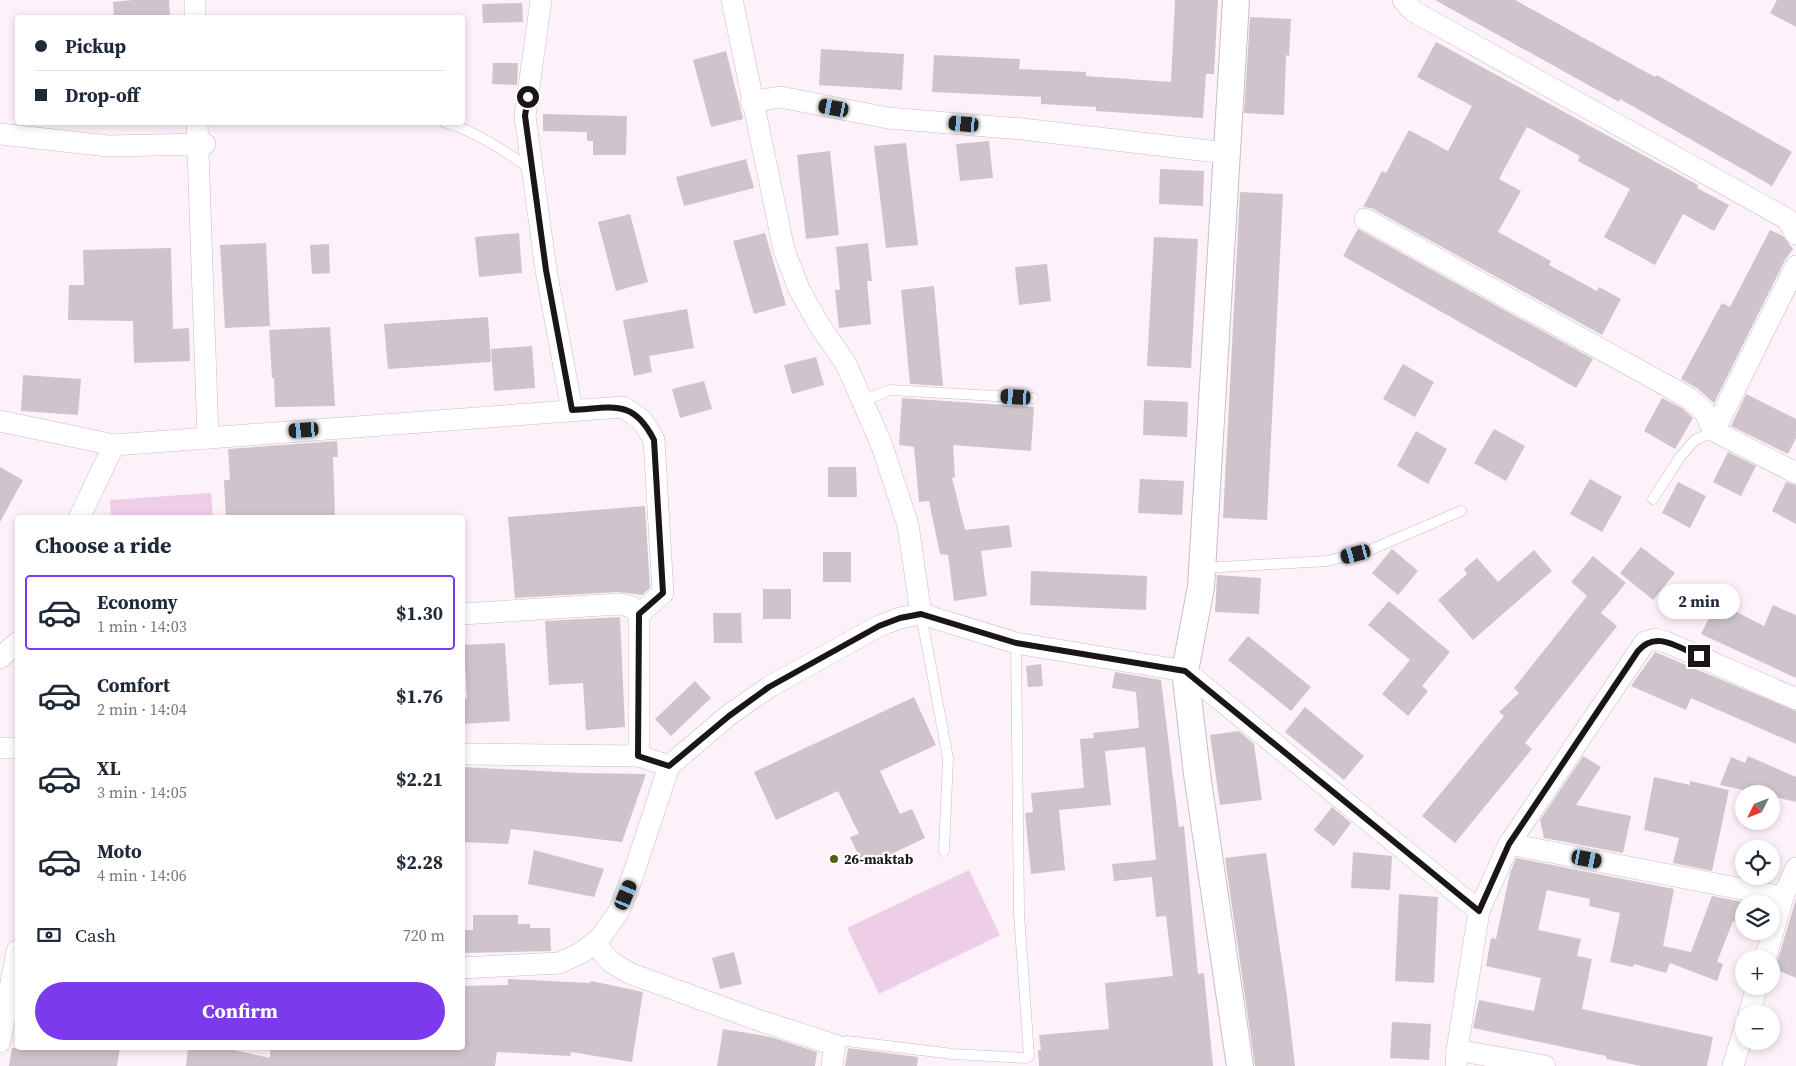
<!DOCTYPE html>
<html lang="en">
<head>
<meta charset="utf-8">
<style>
	:root { --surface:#fff; --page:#f6f6f7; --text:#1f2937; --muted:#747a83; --line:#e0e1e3; --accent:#7c3aed }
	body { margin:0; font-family:"Source Serif 4",serif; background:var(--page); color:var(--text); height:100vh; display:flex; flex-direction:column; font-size:19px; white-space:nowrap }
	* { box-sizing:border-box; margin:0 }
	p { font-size:16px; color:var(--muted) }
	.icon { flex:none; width:28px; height:28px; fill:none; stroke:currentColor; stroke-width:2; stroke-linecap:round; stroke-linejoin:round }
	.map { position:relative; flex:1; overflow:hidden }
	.panel { position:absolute; left:15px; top:515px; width:450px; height:535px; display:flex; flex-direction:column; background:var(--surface); border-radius:5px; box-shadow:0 2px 8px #0003 }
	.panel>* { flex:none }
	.hud { position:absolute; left:15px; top:15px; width:450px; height:110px; border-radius:5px; box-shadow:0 2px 8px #0003; display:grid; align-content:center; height:110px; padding:0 20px; background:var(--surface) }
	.needle { width:32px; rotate:228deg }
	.tools { position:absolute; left:1735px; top:785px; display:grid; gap:10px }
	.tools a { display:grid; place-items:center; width:45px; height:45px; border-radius:50%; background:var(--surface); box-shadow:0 2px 8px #0003; font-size:25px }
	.end { position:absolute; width:22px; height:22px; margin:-11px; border:6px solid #191518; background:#fff; box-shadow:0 0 0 2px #fff }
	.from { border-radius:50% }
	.bubble { position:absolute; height:35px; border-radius:18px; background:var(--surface); box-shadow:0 2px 8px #0003; font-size:16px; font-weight:700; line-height:35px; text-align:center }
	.car { position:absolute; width:15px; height:30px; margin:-15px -8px; border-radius:6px; box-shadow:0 0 4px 1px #0007; background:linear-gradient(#222 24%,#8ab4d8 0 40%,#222 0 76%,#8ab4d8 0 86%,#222 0) }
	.hud b { display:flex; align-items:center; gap:18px; height:48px; font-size:19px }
	.hud b+b { border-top:1px solid var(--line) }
	.hud i { width:12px; height:12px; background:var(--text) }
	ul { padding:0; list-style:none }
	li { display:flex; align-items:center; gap:15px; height:75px; margin:0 10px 8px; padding:0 10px; border:2px solid transparent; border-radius:5px }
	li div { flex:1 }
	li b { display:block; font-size:19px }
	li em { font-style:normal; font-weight:700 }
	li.current { border-color:var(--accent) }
	li>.icon { width:45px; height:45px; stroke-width:1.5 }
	h2 { padding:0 20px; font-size:22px; line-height:60px }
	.pay { display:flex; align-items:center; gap:12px; height:55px; padding:0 20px; font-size:19px }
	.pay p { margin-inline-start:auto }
	.button { display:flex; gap:10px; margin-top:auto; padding:10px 20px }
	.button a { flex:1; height:58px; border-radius:30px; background:var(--accent); color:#fff; font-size:20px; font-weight:700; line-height:58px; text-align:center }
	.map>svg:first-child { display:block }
</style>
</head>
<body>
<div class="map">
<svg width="1796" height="1066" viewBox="0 0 1796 1066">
	<rect width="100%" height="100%" fill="#fdf2fa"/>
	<g fill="#eecde7">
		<polygon points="211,493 213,517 111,517 110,500"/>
		<polygon points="969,870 1000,935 879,994 847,928"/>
	</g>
	<g fill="#cfc4cc">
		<polygon points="133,0 169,0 170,18 114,18 113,2"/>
		<polygon points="1175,0 1218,0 1214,74 1206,74 1203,118 1096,111 1096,107 1041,104 1041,97 932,92 934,55 1020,59 1019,69 1086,72 1086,76 1171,82"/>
		<polygon points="1435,0 1515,0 1655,77 1657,75 1792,152 1772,186 1620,99 1619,102"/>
		<polygon points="1777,0 1796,0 1796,27 1770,13"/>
		<polygon points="522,3 523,22 483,23 482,4"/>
		<polygon points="1250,17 1291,19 1289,56 1286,55 1284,115 1244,113"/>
		<polygon points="1436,42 1698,185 1697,188 1729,205 1714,231 1683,214 1655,265 1604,237 1630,189 1578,161 1580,156 1527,127 1499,179 1521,191 1498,232 1551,261 1549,265 1597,291 1599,287 1621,299 1602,335 1371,208 1363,207 1382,171 1386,173 1409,130 1448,151 1472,106 1417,77"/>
		<polygon points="821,49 904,54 902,90 819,85"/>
		<polygon points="726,51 743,119 711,127 693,60"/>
		<polygon points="493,63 518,63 517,85 492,84"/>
		<polygon points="543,114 627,116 626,155 593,155 593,141 587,141 587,132 543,131"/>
		<polygon points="989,141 993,178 960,181 956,144"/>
		<polygon points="906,143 918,245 886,248 874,146"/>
		<polygon points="830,151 839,235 806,239 797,155"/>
		<polygon points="746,159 754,188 684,206 676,177"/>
		<polygon points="1160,169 1204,171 1203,206 1159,204"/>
		<polygon points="1240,192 1283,194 1267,520 1223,518"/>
		<polygon points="630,214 648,282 616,291 598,222"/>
		<polygon points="1358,229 1593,359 1576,388 1343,256"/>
		<polygon points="1770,230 1783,236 1793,249 1785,260 1714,403 1697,388 1681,379 1722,303 1730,307"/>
		<polygon points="519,233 522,273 479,277 475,237"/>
		<polygon points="765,233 786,305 754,314 733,241"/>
		<polygon points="1154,237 1198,239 1191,368 1147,366"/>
		<polygon points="266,243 270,326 225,328 220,245"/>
		<polygon points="868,243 872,281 867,281 871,324 839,328 835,290 840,290 836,247"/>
		<polygon points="329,244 330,273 312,274 310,245"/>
		<polygon points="171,248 173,329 189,328 190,361 134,363 133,321 68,320 69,285 84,285 83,250"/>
		<polygon points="1047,264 1051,301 1019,305 1015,267"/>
		<polygon points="934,286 943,386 910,384 901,290"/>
		<polygon points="687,309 694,348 649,356 652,372 634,376 623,320"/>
		<polygon points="488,317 491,362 388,369 384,324"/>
		<polygon points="330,327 335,406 275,407 274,378 272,378 269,330"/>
		<polygon points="532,346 535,388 494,391 491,349"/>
		<polygon points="816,357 824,385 792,394 784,365"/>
		<polygon points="1403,364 1434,382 1415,417 1383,399"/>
		<polygon points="23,375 81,379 78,415 21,411"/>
		<polygon points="704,381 712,409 680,418 672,389"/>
		<polygon points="1746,394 1796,419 1796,438 1788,454 1731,426"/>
		<polygon points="902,398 1034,407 1031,451 953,445 955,477 952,478 965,530 1009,525 1012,547 981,551 987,596 954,601 948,555 940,554 929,501 919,502 914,447 899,445"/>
		<polygon points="1662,398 1682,408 1693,418 1675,449 1644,431"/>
		<polygon points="1144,400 1188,402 1187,437 1143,435"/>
		<polygon points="1494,429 1525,446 1506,481 1474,463"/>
		<polygon points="1416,431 1447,449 1428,484 1397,466"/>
		<polygon points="337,441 338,457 333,457 335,518 226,518 224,480 230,480 228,449"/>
		<polygon points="1728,452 1756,466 1741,496 1713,482"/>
		<polygon points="0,467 23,480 0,522"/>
		<polygon points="828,467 856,467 857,497 828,497"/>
		<polygon points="1140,479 1184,481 1182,515 1138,513"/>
		<polygon points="1590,479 1622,497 1602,532 1570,514"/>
		<polygon points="1678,482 1706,496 1690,528 1662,513"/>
		<polygon points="1786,482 1796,485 1796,524 1772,511"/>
		<polygon points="645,506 650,588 642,595 618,592 515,598 508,517"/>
		<polygon points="1641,547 1675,573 1653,600 1620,573"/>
		<polygon points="1392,549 1418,571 1398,595 1372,573"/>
		<polygon points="1534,550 1552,571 1473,640 1438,600 1467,574 1464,569 1477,558 1498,582"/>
		<rect x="823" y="552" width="28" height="30"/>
		<polygon points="1593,556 1626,583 1601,613 1617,626 1525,743 1532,749 1455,843 1422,816 1504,716 1499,712 1519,693 1514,688 1587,596 1571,582"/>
		<polygon points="1031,571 1147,576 1146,610 1030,605"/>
		<polygon points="1217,575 1261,578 1259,614 1215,612"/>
		<rect x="763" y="589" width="28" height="30"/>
		<polygon points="1389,601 1450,652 1422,686 1428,691 1408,716 1382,694 1410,660 1368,625"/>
		<polygon points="1717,602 1764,626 1773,605 1796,615 1796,678 1701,634"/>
		<polygon points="713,613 741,613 742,643 714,643"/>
		<polygon points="620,617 625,727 586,730 583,683 549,685 545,621"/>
		<polygon points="1248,636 1311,687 1291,711 1228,660"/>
		<polygon points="505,643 510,721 462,724 462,699 467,698 465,667 462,667 462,645"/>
		<polygon points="1655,652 1796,711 1796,744 1691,698 1686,710 1631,686"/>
		<polygon points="1041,664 1043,686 1028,687 1026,666"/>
		<polygon points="1115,672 1161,680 1179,827 1184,826 1198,974 1204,973 1213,1066 1039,1066 1038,1050 1041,1050 1039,1035 1109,1029 1105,983 1173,976 1166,916 1156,917 1152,877 1114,881 1112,864 1156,860 1145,747 1105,751 1111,805 1059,810 1065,870 1031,874 1025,813 1033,812 1031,793 1084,788 1080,739 1094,738 1093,733 1139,728 1136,692 1112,688"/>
		<polygon points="695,681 711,698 671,736 655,719"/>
		<polygon points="914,697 936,745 880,771 900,814 912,809 925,838 864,867 850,837 859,834 838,791 776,820 754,772"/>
		<polygon points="1305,707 1364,756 1344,780 1285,732"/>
		<polygon points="1239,731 1254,744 1262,800 1220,805 1210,735"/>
		<polygon points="1583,756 1601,767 1576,805 1631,816 1623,853 1544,838 1540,820"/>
		<polygon points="1748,756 1796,777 1796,802 1771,796 1771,794 1761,794 1720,785 1731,757 1745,763"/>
		<polygon points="462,767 579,773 646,774 622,842 511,829 508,844 462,842"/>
		<polygon points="1654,777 1690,785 1690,781 1729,790 1712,871 1673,863 1679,838 1644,830"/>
		<polygon points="1332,807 1351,823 1334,846 1314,830"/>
		<polygon points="534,850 604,869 594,897 528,884"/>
		<polygon points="1353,852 1392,856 1390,890 1351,888"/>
		<polygon points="1266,853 1287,997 1295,1066 1255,1066 1225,858"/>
		<polygon points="1516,858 1674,889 1663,946 1691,952 1712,896 1747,903 1744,904 1739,923 1733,921 1717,962 1723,964 1717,981 1670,963 1666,973 1634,964 1633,967 1610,962 1620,913 1589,906 1590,899 1547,890 1538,930 1581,939 1577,956 1592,959 1582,1009 1713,1037 1707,1066 1641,1066 1606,1059 1606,1056 1473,1028 1479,1000 1534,1011 1541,978 1486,966 1491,938 1496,939 1510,873"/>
		<polygon points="1399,894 1438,897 1434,983 1395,981"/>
		<polygon points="1796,899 1796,978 1773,968 1777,962"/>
		<polygon points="473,915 518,915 518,924 530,924 530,928 550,928 551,951 462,953 462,930 473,930"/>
		<polygon points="734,952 742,984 720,989 712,958"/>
		<polygon points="508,979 590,983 591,981 643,992 632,1062 571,1052 570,1056 497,1052 495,1066 186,1066 188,1048 225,1048 270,1058 270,1048 462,1048 462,986 508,985"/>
		<polygon points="1392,1022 1431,1024 1429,1060 1390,1058"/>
		<polygon points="723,1029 771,1037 817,1052 815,1066 717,1066"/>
		<polygon points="12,1048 120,1048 117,1066 9,1066"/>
		<polygon points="848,1048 918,1057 917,1066 845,1066"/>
	</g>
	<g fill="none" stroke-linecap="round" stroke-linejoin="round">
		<g stroke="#c8bdc5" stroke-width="11">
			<g id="service">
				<path d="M444 122C475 131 505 151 532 170"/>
				<polyline points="863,401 890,390 1033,398"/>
				<polyline points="1653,499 1680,457 1695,440 1714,431"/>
				<polyline points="1203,568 1327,561 1370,550 1461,511"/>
				<polyline points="921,614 948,758 944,851"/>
				<polyline points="835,1045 847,1041 953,1054 1026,1058 1029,1056 1019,913 1016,643"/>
			</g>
		</g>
		<g stroke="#c8bdc5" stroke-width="22">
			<g id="minor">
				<polyline points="195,0 195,18"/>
				<polyline points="541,0 525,116 546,270 572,410"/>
				<polyline points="732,0 784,250 799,289 818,323 846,364 881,443 908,525 921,614"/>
				<polyline points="1403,0 1413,11 1787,219 1796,234"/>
				<polyline points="751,102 780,97 888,118 1022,129 1226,153"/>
				<polyline points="197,122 208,438"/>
				<polyline points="0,134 108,146 205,144"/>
				<polyline points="1365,219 1689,398 1704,411 1714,431 1796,473"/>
				<polyline points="0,421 114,445 623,407 642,420 654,440 663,593 639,614"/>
				<polyline points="1714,431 1796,266"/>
				<polyline points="79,518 114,445"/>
				<polyline points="462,614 619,604 632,607 639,614 639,756"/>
				<polyline points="0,658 18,642"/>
				<polyline points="0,748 18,748"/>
				<polyline points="462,754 639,756 669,766"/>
				<polyline points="1509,844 1783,897"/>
				<polyline points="1479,911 1509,844 1645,642 1655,639 1666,642 1796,699"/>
				<polyline points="594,943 611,962 629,973 758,1020 835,1045 832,1066"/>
				<polyline points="1765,959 1783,897 1796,868"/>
				<polyline points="462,968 559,963 581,953 600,938 619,911 632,878 669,766 729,715 769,687 879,626 900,618 921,614 1016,643 1185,671 1479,911 1457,1050 1456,1066"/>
				<polyline points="1749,1014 1757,986"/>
				<polyline points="0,1042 17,951"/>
				<polyline points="1457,1050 1545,1066"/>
				<polyline points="1733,1066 1744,1030"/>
			</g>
		</g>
		<g stroke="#c8bdc5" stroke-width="28">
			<polyline id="tertiary" points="1236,0 1201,587 1185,671 1197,774 1240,1066"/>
		</g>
		<use href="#service" stroke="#fff" stroke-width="10"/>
		<use href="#minor" stroke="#fff" stroke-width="21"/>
		<use href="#tertiary" stroke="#fff" stroke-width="26"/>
	</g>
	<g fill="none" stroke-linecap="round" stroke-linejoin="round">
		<path stroke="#191518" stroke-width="6" d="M528 97 525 116 546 270 572 410C612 408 633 398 654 440L663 593 639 614 638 756 669 766 729 716 769 687 879 626 900 618 921 614 1016 643 1185 671 1479 911 1509 844 1638 651C1656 630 1677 647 1699 656"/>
	</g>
	<circle fill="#4d610b" stroke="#fff" stroke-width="2" cx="834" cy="859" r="5"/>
	<g text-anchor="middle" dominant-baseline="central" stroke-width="4.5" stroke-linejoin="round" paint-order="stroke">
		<g font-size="14" font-weight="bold" fill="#191518" stroke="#fff" text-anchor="start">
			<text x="844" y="859">26-maktab</text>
		</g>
	</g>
</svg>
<div class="tools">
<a><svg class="needle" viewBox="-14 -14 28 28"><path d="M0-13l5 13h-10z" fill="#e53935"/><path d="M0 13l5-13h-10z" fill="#747a83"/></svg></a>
<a><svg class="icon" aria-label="locate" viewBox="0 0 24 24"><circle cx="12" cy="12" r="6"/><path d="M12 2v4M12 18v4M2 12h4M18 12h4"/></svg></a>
<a><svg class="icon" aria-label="layers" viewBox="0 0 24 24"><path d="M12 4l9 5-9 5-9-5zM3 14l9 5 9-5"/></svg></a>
<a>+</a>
<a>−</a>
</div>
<i class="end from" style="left:528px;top:97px"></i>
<i class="end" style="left:1699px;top:656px"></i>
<div class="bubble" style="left:1658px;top:584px;width:82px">2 min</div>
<i class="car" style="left:834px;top:108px;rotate:281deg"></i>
<i class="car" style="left:964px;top:124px;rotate:275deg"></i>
<i class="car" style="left:1016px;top:397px;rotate:273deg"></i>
<i class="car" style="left:304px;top:430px;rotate:266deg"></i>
<i class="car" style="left:1356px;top:554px;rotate:255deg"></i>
<i class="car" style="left:1587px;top:859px;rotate:101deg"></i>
<i class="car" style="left:626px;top:895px;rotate:23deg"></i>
<div class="hud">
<b><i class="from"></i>Pickup</b>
<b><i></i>Drop-off</b>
</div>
<section class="panel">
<h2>Choose a ride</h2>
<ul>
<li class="current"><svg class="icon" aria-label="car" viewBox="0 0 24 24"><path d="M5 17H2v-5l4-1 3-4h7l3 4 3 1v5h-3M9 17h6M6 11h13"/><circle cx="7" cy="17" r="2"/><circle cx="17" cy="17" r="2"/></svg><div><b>Economy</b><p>1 min · 14:03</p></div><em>$1.30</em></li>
<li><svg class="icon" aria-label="car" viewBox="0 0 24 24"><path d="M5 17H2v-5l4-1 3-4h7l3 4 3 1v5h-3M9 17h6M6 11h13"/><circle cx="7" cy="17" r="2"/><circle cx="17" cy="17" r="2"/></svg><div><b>Comfort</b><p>2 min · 14:04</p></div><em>$1.76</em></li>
<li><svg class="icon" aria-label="car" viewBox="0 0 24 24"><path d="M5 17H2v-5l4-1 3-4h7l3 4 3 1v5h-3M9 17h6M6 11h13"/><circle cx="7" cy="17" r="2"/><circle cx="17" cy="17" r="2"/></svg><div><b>XL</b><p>3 min · 14:05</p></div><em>$2.21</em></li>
<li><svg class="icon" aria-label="car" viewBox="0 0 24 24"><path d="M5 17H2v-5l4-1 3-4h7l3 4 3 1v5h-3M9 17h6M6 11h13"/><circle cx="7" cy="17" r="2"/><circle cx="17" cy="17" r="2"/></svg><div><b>Moto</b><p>4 min · 14:06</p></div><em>$2.28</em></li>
</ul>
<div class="pay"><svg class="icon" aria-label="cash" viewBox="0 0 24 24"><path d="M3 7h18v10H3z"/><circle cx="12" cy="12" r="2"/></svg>Cash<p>720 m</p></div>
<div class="button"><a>Confirm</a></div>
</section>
</div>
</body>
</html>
